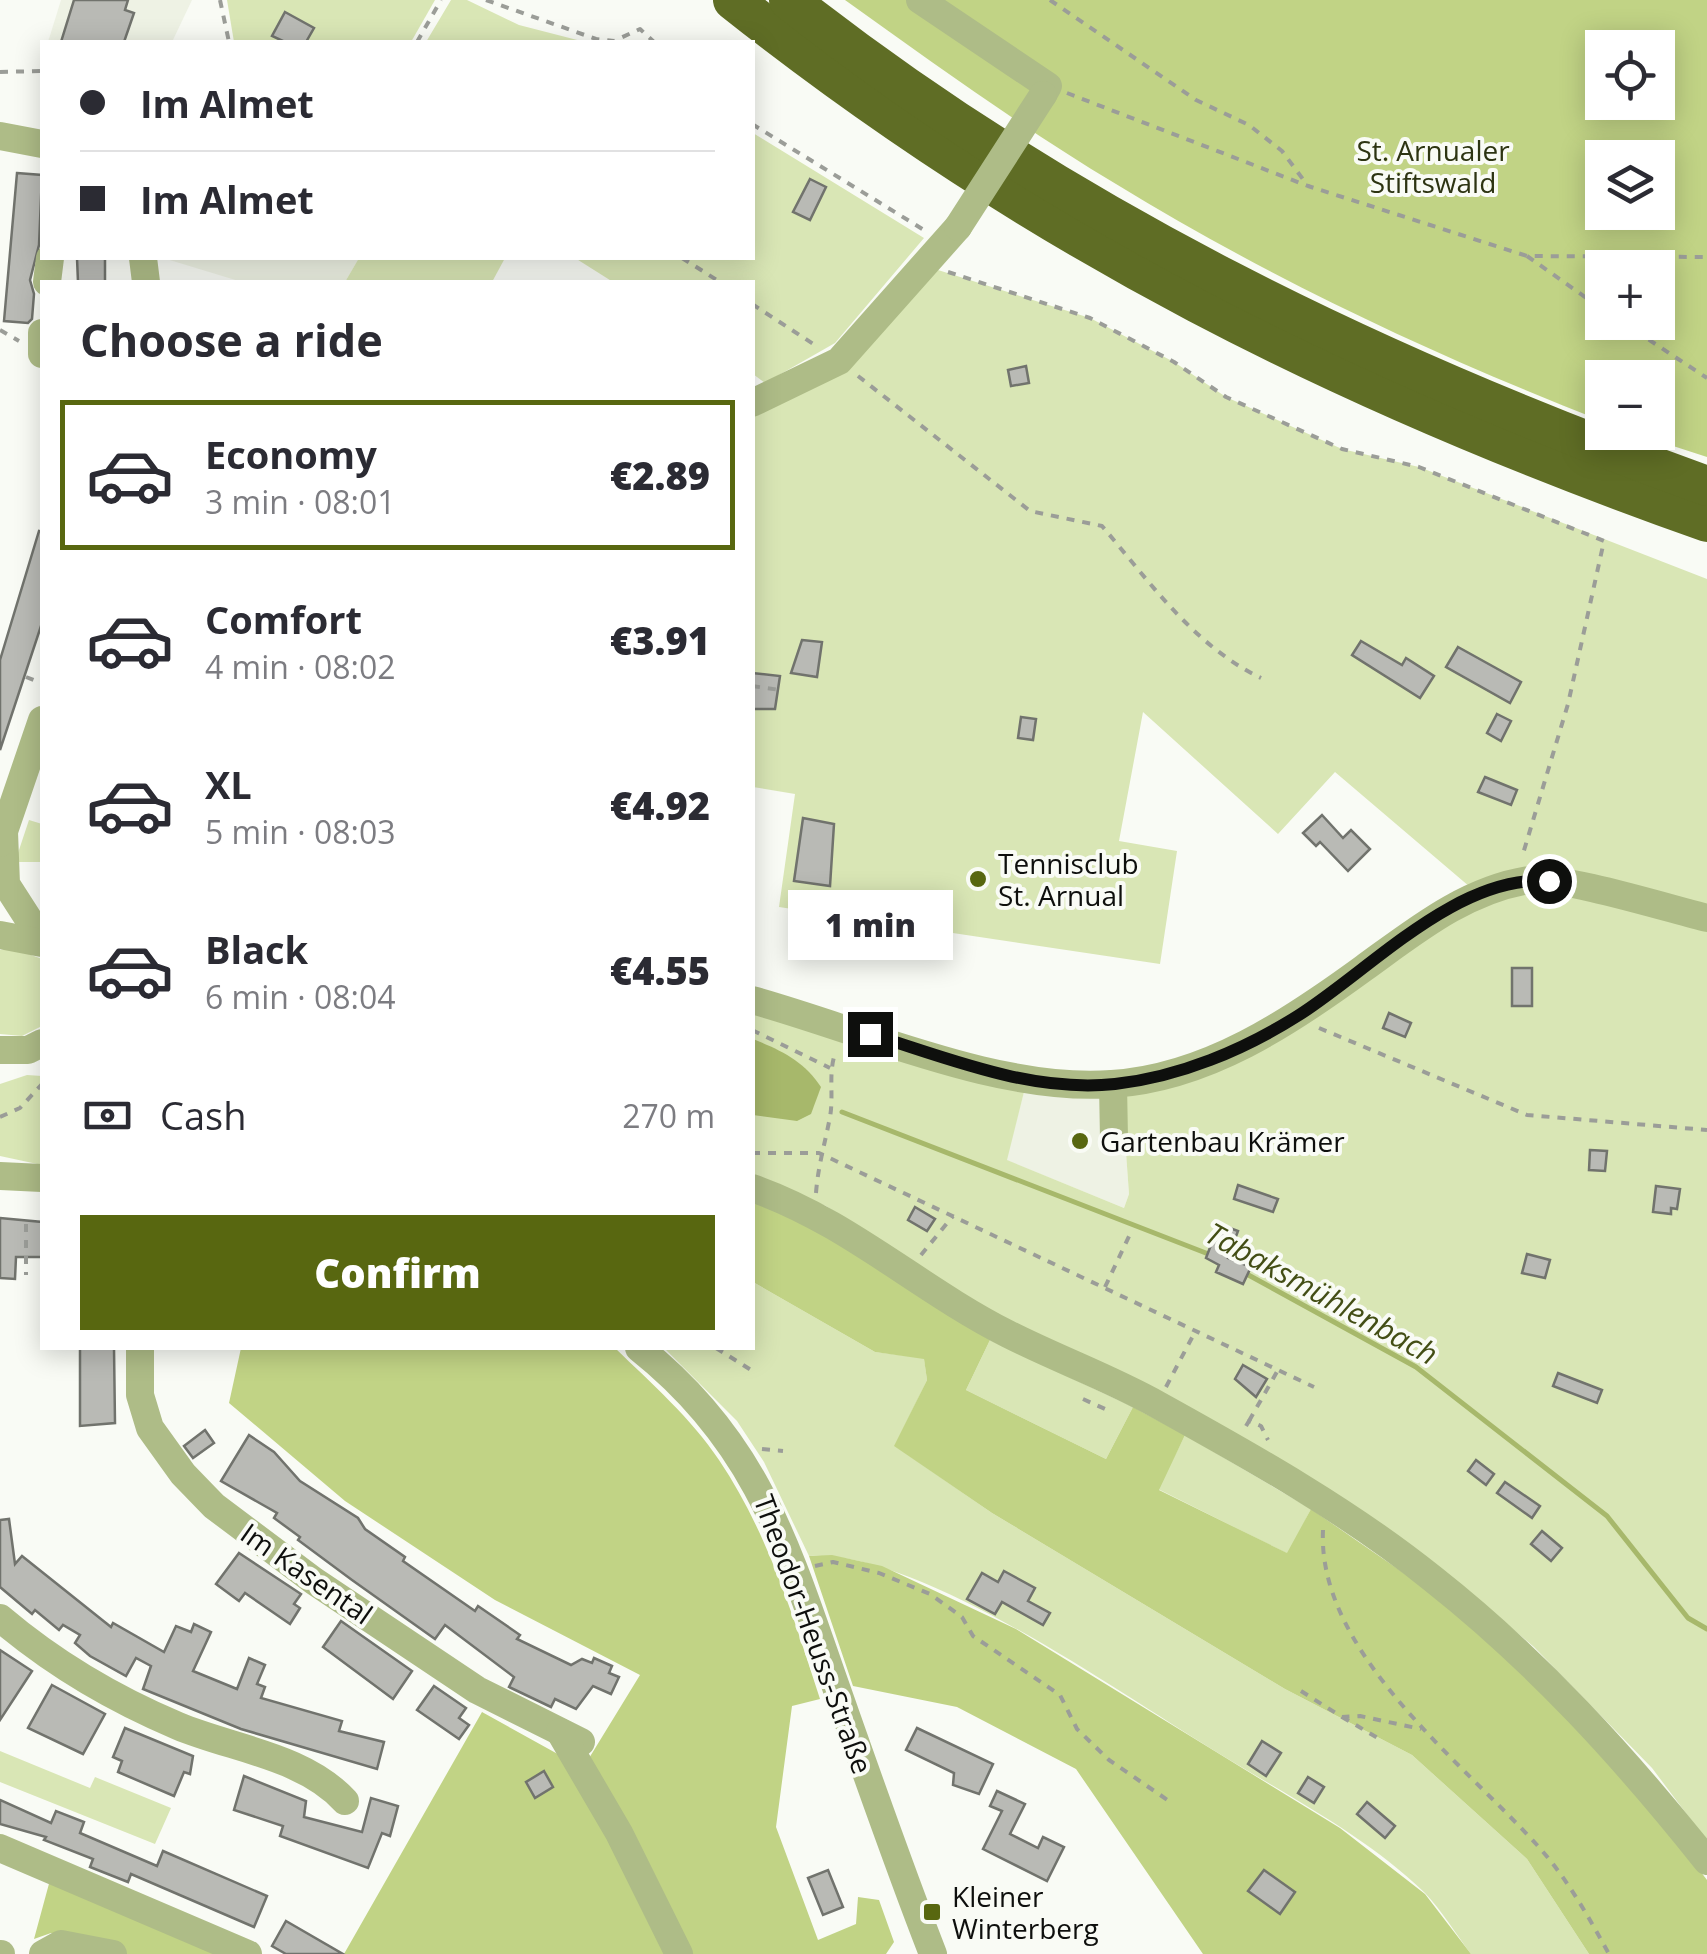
<!DOCTYPE html>
<html lang="en">
<head>
<meta charset="utf-8">
<style>
	:root { --surface:#fff; --page:#f2f2f3; --text:#2b2b33; --muted:#7c7c81; --line:#e1e1e2; --accent:#586710 }
	body { margin:0; font-family:"Open Sans",sans-serif; background:var(--page); color:var(--text); height:100vh; display:flex; flex-direction:column; font-size:38px; white-space:nowrap }
	* { box-sizing:border-box; margin:0 }
	p { font-size:32px; color:var(--muted) }
	.icon { flex:none; width:55px; height:55px; fill:none; stroke:currentColor; stroke-width:2; stroke-linecap:round; stroke-linejoin:round }
	.map { position:relative; flex:1; overflow:hidden }
	.side { position:absolute; left:40px; top:280px; width:715px; height:1070px; display:flex; flex-direction:column; background:var(--surface); border-radius:0px; box-shadow:0 5px 25px #0003 }
	.side>* { flex:none }
	.hud { position:absolute; left:40px; top:40px; width:715px; height:220px; border-radius:0px; box-shadow:0 5px 25px #0003; display:grid; align-content:center; height:220px; padding:0 40px; background:var(--surface) }
	.buttons { position:absolute; left:1585px; top:30px; display:grid; gap:20px }
	.buttons a { display:grid; place-items:center; width:90px; height:90px; border-radius:0px; background:var(--surface); box-shadow:0 5px 25px #0003; font-size:50px }
	.end { position:absolute; width:45px; height:45px; margin:-22px; border:12px solid #0e0f0d; background:#fff; box-shadow:0 0 0 5px #fff }
	.from { border-radius:50% }
	.bubble { position:absolute; height:70px; border-radius:0px; background:var(--surface); box-shadow:0 5px 25px #0003; font-size:32px; font-weight:800; line-height:70px; text-align:center }
	.hud b { display:flex; align-items:center; gap:35px; height:95px; font-size:38px }
	.hud b+b { border-top:2px solid var(--line) }
	.hud i { width:25px; height:25px; background:var(--text) }
	ul { padding:0; list-style:none }
	li { display:flex; align-items:center; gap:30px; height:150px; margin:0 20px 15px; padding:0 20px; border:5px solid transparent; border-radius:0px }
	li div { flex:1 }
	li b { display:block; font-size:38px }
	li em { font-style:normal; font-weight:800 }
	li.active { border-color:var(--accent) }
	li>.icon { width:90px; height:90px; stroke-width:1.5 }
	h2 { padding:0 40px; font-size:45px; line-height:120px }
	.pay { display:flex; align-items:center; gap:25px; height:110px; padding:0 40px; font-size:38px }
	.pay p { margin-inline-start:auto }
	.action { display:flex; gap:20px; margin-top:auto; padding:20px 40px }
	.action a { flex:1; height:115px; border-radius:0px; background:var(--accent); color:#fff; font-size:40px; font-weight:800; line-height:115px; text-align:center }
	.map>svg:first-child { display:block }
</style>
</head>
<body>
<div class="map">
<svg width="1707" height="1954" viewBox="0 0 1707 1954">
	<rect width="100%" height="100%" fill="#f9fbf5"/>
	<g fill="#eef2e4">
		<polygon points="61,0 192,0 172,42 48,42"/>
		<polygon points="163,258 359,258 345,282 242,282"/>
		<polygon points="1025,1088 1122,1097 1129,1194 1124,1208 1006,1160"/>
	</g>
	<g fill="#d9e6b5">
		<polygon points="227,0 435,0 411,42 234,42"/>
		<polygon points="451,0 467,0 519,25 585,42 426,42"/>
		<polygon points="753,133 924,238 835,343 765,383 753,374 752,282 613,282 575,258 752,258"/>
		<polygon points="359,258 505,258 492,282 345,282"/>
		<polygon points="938,270 1090,318 1174,362 1226,397 1342,449 1419,467 1707,579 1707,1841 1652,1768 1534,1647 1439,1567 967,1297 826,1206 753,1178 753,1008 1025,1088 1007,1160 1124,1208 1129,1194 1122,1097 1213,1068 1470,887 1335,772 1278,834 1143,712 1119,841 1177,851 1160,964 779,907 795,794 753,787 753,403 827,368"/>
		<polygon points="29,820 42,824 42,862 15,862"/>
		<polygon points="13,948 42,959 42,1026 22,1036 0,1034 0,950"/>
		<polygon points="27,1075 42,1076 42,1165 0,1156 0,1084"/>
		<path d="M753 1282 875 1352 924 1358 927 1380 895 1446 992 1513 1285 1689 1412 1755 1527 1859 1589 1954H1471C1456 1934 1442 1911 1425 1893 1364 1834 1282 1793 1210 1748 1115 1690 917 1549 809 1556L764 1462 737 1421 664 1348H752Z"/>
		<polygon points="990,1340 1133,1407 1106,1459 966,1390"/>
		<polygon points="1185,1435 1311,1509 1288,1554 1158,1489"/>
		<polygon points="0,1751 90,1788 95,1777 171,1808 155,1844 0,1782"/>
	</g>
	<g fill="#c1d385" fill-rule="evenodd">
		<path d="M845 0H1707V457L1633 433 1658 432V378H1602V421C1434 355 1271 279 1116 184 1023 128 934 64 845 0ZM1602 48H1658V102H1602ZM1602 158H1658V212H1602ZM1602 268H1658V322H1602Z"/>
		<polygon points="752,1200 840,1241 990,1340 966,1390 1106,1459 1133,1407 1185,1435 1159,1490 1287,1553 1311,1509 1424,1587 1518,1664 1634,1784 1707,1880 1707,1954 1589,1954 1527,1859 1412,1755 1285,1689 992,1513 894,1446 927,1380 924,1359 875,1352 753,1282"/>
		<path d="M241 1348H615C651 1383 691 1418 719 1460 768 1533 793 1616 820 1699L792 1706 776 1827 818 1940 856 1924 858 1897 879 1900 894 1942 886 1954H344L482 1712 583 1768 640 1675 495 1600 345 1501 229 1403Z"/>
		<polygon points="832,1555 882,1566 1016,1629 1340,1828 1425,1894 1471,1954 1203,1954 1076,1769 957,1707 853,1686 809,1556"/>
		<polygon points="50,1880 225,1954 75,1954 76,1937 51,1933 34,1939"/>
	</g>
	<path fill="#a7b86b" d="M753 1039C781 1050 804 1061 821 1087L811 1114 797 1121 753 1115Z"/>
	<g fill="none" stroke-linecap="round" stroke-linejoin="round">
		<g stroke="#a7b86b" stroke-width="5">
			<polyline points="842,1112 1211,1255"/>
			<polyline points="1243,1272 1416,1367 1607,1516 1688,1618 1707,1629"/>
		</g>
	</g>
	<g fill="#b9bab5" stroke="#71736d" stroke-width="2.5">
		<polygon points="74,0 128,0 125,10 134,13 124,42 61,42"/>
		<polygon points="285,12 314,28 306,42 285,42 272,36"/>
		<polygon points="17,173 42,175 39,245 30,280 34,294 32,319 28,323 4,321"/>
		<polygon points="810,179 826,187 810,220 793,212"/>
		<polygon points="77,258 105,258 105,282 78,282"/>
		<polygon points="1026,366 1029,383 1011,386 1008,370"/>
		<polygon points="39,531 42,532 42,623 0,750 0,660"/>
		<polygon points="802,640 822,642 817,677 791,673"/>
		<polygon points="1361,641 1402,665 1406,658 1434,676 1420,698 1352,655"/>
		<polygon points="1458,647 1521,682 1510,703 1446,667"/>
		<polygon points="752,673 780,676 775,709 752,709"/>
		<polygon points="1497,714 1511,721 1501,741 1487,733"/>
		<polygon points="1021,717 1036,719 1033,740 1018,738"/>
		<polygon points="1485,777 1517,790 1511,805 1478,792"/>
		<polygon points="1322,815 1343,838 1351,830 1370,849 1348,871 1320,842 1316,846 1303,833"/>
		<polygon points="803,818 834,824 830,886 794,881"/>
		<rect x="1512" y="968" width="20" height="38"/>
		<polygon points="1389,1013 1411,1023 1405,1037 1383,1028"/>
		<polygon points="1590,1150 1607,1151 1605,1171 1589,1170"/>
		<polygon points="1238,1185 1278,1199 1273,1212 1234,1199"/>
		<polygon points="1656,1186 1680,1189 1677,1209 1671,1208 1671,1214 1653,1212"/>
		<polygon points="915,1207 935,1219 927,1231 908,1220"/>
		<polygon points="0,1218 42,1222 42,1257 16,1257 15,1279 0,1278"/>
		<polygon points="1219,1224 1238,1231 1228,1258 1251,1267 1243,1284 1216,1272 1219,1265 1206,1258"/>
		<polygon points="1527,1254 1550,1260 1545,1278 1522,1273"/>
		<polygon points="80,1348 114,1348 115,1423 80,1426"/>
		<polygon points="1243,1365 1267,1379 1256,1397 1235,1379"/>
		<polygon points="1558,1373 1602,1390 1597,1403 1553,1386"/>
		<polygon points="205,1430 214,1443 193,1458 184,1446"/>
		<polygon points="249,1435 274,1452 300,1481 358,1518 365,1529 405,1557 403,1561 475,1611 478,1606 520,1635 517,1639 571,1665 582,1659 592,1663 594,1658 612,1666 609,1673 619,1677 611,1694 593,1686 576,1709 555,1699 551,1707 509,1687 514,1677 445,1625 435,1639 352,1580 298,1540 300,1537 274,1518 277,1513 221,1481"/>
		<polygon points="1476,1460 1494,1474 1486,1485 1468,1471"/>
		<polygon points="1505,1482 1540,1506 1532,1518 1497,1493"/>
		<polygon points="9,1519 15,1564 22,1556 111,1627 113,1623 164,1652 176,1626 191,1632 194,1624 211,1632 193,1671 237,1689 249,1658 265,1665 257,1684 265,1687 261,1698 342,1721 339,1731 384,1742 377,1769 241,1729 143,1689 151,1666 136,1658 126,1676 90,1656 75,1643 80,1635 63,1625 59,1630 35,1610 32,1614 0,1587 0,1520"/>
		<polygon points="1542,1531 1562,1548 1551,1561 1531,1544"/>
		<polygon points="239,1553 301,1594 294,1604 300,1608 290,1624 245,1593 239,1601 216,1584"/>
		<polygon points="1004,1571 1035,1588 1028,1601 1050,1613 1043,1625 1002,1602 995,1614 967,1599 982,1573 998,1582"/>
		<polygon points="341,1621 412,1671 393,1699 323,1647"/>
		<polygon points="0,1650 32,1671 0,1720"/>
		<polygon points="52,1685 105,1714 83,1754 28,1728"/>
		<polygon points="434,1686 466,1708 459,1718 469,1725 459,1739 417,1710"/>
		<polygon points="125,1728 193,1756 190,1774 184,1772 174,1796 118,1772 122,1761 113,1757"/>
		<polygon points="917,1728 993,1764 979,1794 953,1785 954,1773 906,1750"/>
		<polygon points="1262,1741 1281,1753 1266,1776 1248,1764"/>
		<polygon points="544,1771 553,1787 535,1798 526,1782"/>
		<polygon points="244,1776 306,1801 304,1817 362,1832 371,1798 398,1806 390,1836 382,1833 368,1868 280,1836 283,1826 234,1810"/>
		<polygon points="1308,1777 1324,1787 1314,1803 1298,1793"/>
		<polygon points="997,1791 1025,1804 1010,1834 1038,1848 1043,1837 1064,1847 1047,1881 983,1849 1002,1811 990,1806"/>
		<polygon points="0,1800 51,1823 56,1811 84,1822 80,1833 157,1866 163,1851 267,1896 254,1927 131,1874 128,1882 90,1867 93,1859 44,1840 46,1837 0,1824"/>
		<polygon points="1367,1802 1395,1826 1385,1838 1357,1814"/>
		<polygon points="828,1870 843,1907 823,1915 808,1878"/>
		<polygon points="1264,1870 1295,1892 1280,1914 1248,1891"/>
		<polygon points="286,1921 343,1954 286,1954 272,1946"/>
	</g>
	<g fill="none" stroke-linecap="round" stroke-linejoin="round">
		<g stroke="#9b9d98" stroke-width="4" stroke-dasharray="8 8" stroke-linecap="butt">
			<polyline points="220,0 229,42"/>
			<polyline points="486,0 596,39 614,41 640,29 654,42"/>
			<polyline points="1050,0 1196,100 1249,125 1282,151 1308,186"/>
			<polyline points="417,42 441,0"/>
			<polyline points="0,72 42,71"/>
			<polyline points="1067,93 1308,186 1527,256 1707,257"/>
			<polyline points="752,124 924,230"/>
			<polyline points="1527,256 1602,309"/>
			<polyline points="682,258 720,282"/>
			<polyline points="948,272 1090,318 1174,362 1226,397 1342,449 1419,467 1604,541 1568,704 1522,857"/>
			<polyline points="752,304 818,347"/>
			<polyline points="1622,322 1707,378"/>
			<polyline points="0,330 19,341"/>
			<path d="M858 376 1030 511 1102 526C1149 581 1194 646 1261 678"/>
			<polyline points="41,627 42,627"/>
			<polyline points="26,677 36,681"/>
			<polyline points="752,686 780,690"/>
			<polyline points="1319,1028 1527,1115 1707,1130"/>
			<polyline points="752,1030 830,1068"/>
			<polyline points="0,1117 20,1108 42,1084"/>
			<polyline points="752,1153 819,1153 1314,1387"/>
			<path d="M816 1193C818 1167 824 1147 829 1122 835 1097 827 1074 836 1051"/>
			<polyline points="26,1224 26,1275"/>
			<polyline points="921,1255 953,1216"/>
			<polyline points="1105,1287 1132,1230"/>
			<polyline points="716,1348 751,1370"/>
			<polyline points="1166,1387 1196,1330"/>
			<polyline points="1083,1399 1105,1409 1103,1402"/>
			<polyline points="1249,1421 1278,1370"/>
			<polyline points="1246,1426 1249,1421 1261,1426 1268,1440"/>
			<polyline points="762,1449 783,1451"/>
			<path d="M1323 1530C1317 1652 1462 1762 1537 1845 1567 1878 1588 1916 1609 1954"/>
			<polyline points="815,1566 833,1562 879,1573 930,1594 962,1617 973,1636 1060,1695 1077,1729 1109,1760 1169,1801"/>
			<polyline points="1301,1691 1342,1717 1360,1716 1421,1729"/>
			<polyline points="1342,1717 1383,1741"/>
		</g>
		<g stroke="#aebc87" stroke-width="28">
			<polyline points="920,0 1048,86 1043,95"/>
			<polyline points="0,136 42,144"/>
			<polyline points="143,258 146,282"/>
			<polyline points="47,282 50,258"/>
			<polyline points="42,333 42,354"/>
			<polyline points="752,403 839,361 958,227"/>
			<polyline points="4,832 6,884 42,940"/>
			<polyline points="0,843 42,720"/>
			<polyline points="0,935 42,943"/>
			<path d="M752 1000C861 1030 1000 1093 1112 1084 1207 1078 1290 1022 1364 968 1414 932 1465 890 1529 880 1561 875 1670 909 1707 918"/>
			<polyline points="0,1050 28,1050 42,1043"/>
			<polyline points="1113,1084 1114,1139"/>
			<polyline points="0,1176 42,1178"/>
			<path d="M752 1188C847 1221 919 1289 1008 1334 1057 1359 1110 1378 1158 1405 1252 1457 1350 1512 1433 1579 1537 1661 1625 1758 1707 1861"/>
			<polyline points="140,1348 140,1395 150,1428 183,1474 214,1506 314,1581 477,1690 581,1742"/>
			<path d="M639 1348C759 1443 788 1551 837 1690 868 1778 899 1867 933 1954"/>
			<path d="M0 1618C53 1663 114 1699 178 1726 233 1749 304 1756 345 1801"/>
			<polyline points="560,1732 619,1833 679,1954"/>
			<polyline points="0,1848 248,1954"/>
			<polyline points="0,1954 1,1954"/>
			<polyline points="43,1954 61,1944 113,1954"/>
		</g>
		<g stroke="#5f6d25" stroke-width="40">
			<path d="M733 0C1035 240 1345 394 1707 522"/>
			<path d="M789 0C1064 217 1379 368 1707 486"/>
		</g>
		<polyline stroke="#aebc87" stroke-width="28" points="958,227 1043,95"/>
	</g>
	<g fill="none" stroke-linecap="round" stroke-linejoin="round">
		<path stroke="#0e0f0d" stroke-width="12" d="M870 1034C948 1058 1031 1093 1115 1084 1179 1077 1244 1050 1299 1015 1370 970 1458 874 1549 881"/>
	</g>
	<g fill="#586710" stroke="#f9fbf5" stroke-width="4">
		<circle cx="978" cy="879" r="10"/>
		<circle cx="1080" cy="1141" r="10"/>
		<rect x="922" y="1902" width="20" height="20" rx="5"/>
	</g>
	<g text-anchor="middle" dominant-baseline="central" stroke-width="8" stroke-linejoin="round" paint-order="stroke">
		<g font-size="28" fill="#2d3412" stroke="#f9fbf5">
			<text x="1433" y="150">St. Arnualer<tspan x="1433" dy="32">Stiftswald</tspan></text>
		</g>
		<g font-size="28" fill="#0e0f0d" stroke="#f9fbf5" text-anchor="start">
			<text x="998" y="863">Tennisclub<tspan x="998" dy="32">St. Arnual</tspan></text>
			<text x="1100" y="1141">Gartenbau Krämer</text>
			<text x="952" y="1896">Kleiner<tspan x="952" dy="32">Winterberg</tspan></text>
		</g>
		<g font-size="28" fill="#0e0f0d" stroke="#f9fbf5">
			<text transform="translate(307 1573) rotate(35)">Im Kasental</text>
			<text transform="translate(814 1634) rotate(70)">Theodor-Heuss-Straße</text>
		</g>
		<g font-size="30" font-style="italic" fill="#434e15" stroke="#f9fbf5">
			<text transform="translate(1322 1293) rotate(29)">Tabaksmühlenbach</text>
		</g>
	</g>
</svg>
<div class="buttons">
<a><svg class="icon" aria-label="locate" viewBox="0 0 24 24"><circle cx="12" cy="12" r="6"/><path d="M12 2v4M12 18v4M2 12h4M18 12h4"/></svg></a>
<a><svg class="icon" aria-label="layers" viewBox="0 0 24 24"><path d="M12 4l9 5-9 5-9-5zM3 14l9 5 9-5"/></svg></a>
<a>+</a>
<a>−</a>
</div>
<i class="end from" style="left:1549px;top:881px"></i>
<i class="end" style="left:870px;top:1034px"></i>
<div class="bubble" style="left:788px;top:890px;width:165px">1 min</div>
<div class="hud">
<b><i class="from"></i>Im Almet</b>
<b><i></i>Im Almet</b>
</div>
<section class="side">
<h2>Choose a ride</h2>
<ul>
<li class="active"><svg class="icon" aria-label="car" viewBox="0 0 24 24"><path d="M5 17H2v-5l4-1 3-4h7l3 4 3 1v5h-3M9 17h6M6 11h13"/><circle cx="7" cy="17" r="2"/><circle cx="17" cy="17" r="2"/></svg><div><b>Economy</b><p>3 min · 08:01</p></div><em>€2.89</em></li>
<li><svg class="icon" aria-label="car" viewBox="0 0 24 24"><path d="M5 17H2v-5l4-1 3-4h7l3 4 3 1v5h-3M9 17h6M6 11h13"/><circle cx="7" cy="17" r="2"/><circle cx="17" cy="17" r="2"/></svg><div><b>Comfort</b><p>4 min · 08:02</p></div><em>€3.91</em></li>
<li><svg class="icon" aria-label="car" viewBox="0 0 24 24"><path d="M5 17H2v-5l4-1 3-4h7l3 4 3 1v5h-3M9 17h6M6 11h13"/><circle cx="7" cy="17" r="2"/><circle cx="17" cy="17" r="2"/></svg><div><b>XL</b><p>5 min · 08:03</p></div><em>€4.92</em></li>
<li><svg class="icon" aria-label="car" viewBox="0 0 24 24"><path d="M5 17H2v-5l4-1 3-4h7l3 4 3 1v5h-3M9 17h6M6 11h13"/><circle cx="7" cy="17" r="2"/><circle cx="17" cy="17" r="2"/></svg><div><b>Black</b><p>6 min · 08:04</p></div><em>€4.55</em></li>
</ul>
<div class="pay"><svg class="icon" aria-label="cash" viewBox="0 0 24 24"><path d="M3 7h18v10H3z"/><circle cx="12" cy="12" r="2"/></svg>Cash<p>270 m</p></div>
<div class="action"><a>Confirm</a></div>
</section>
</div>
</body>
</html>
